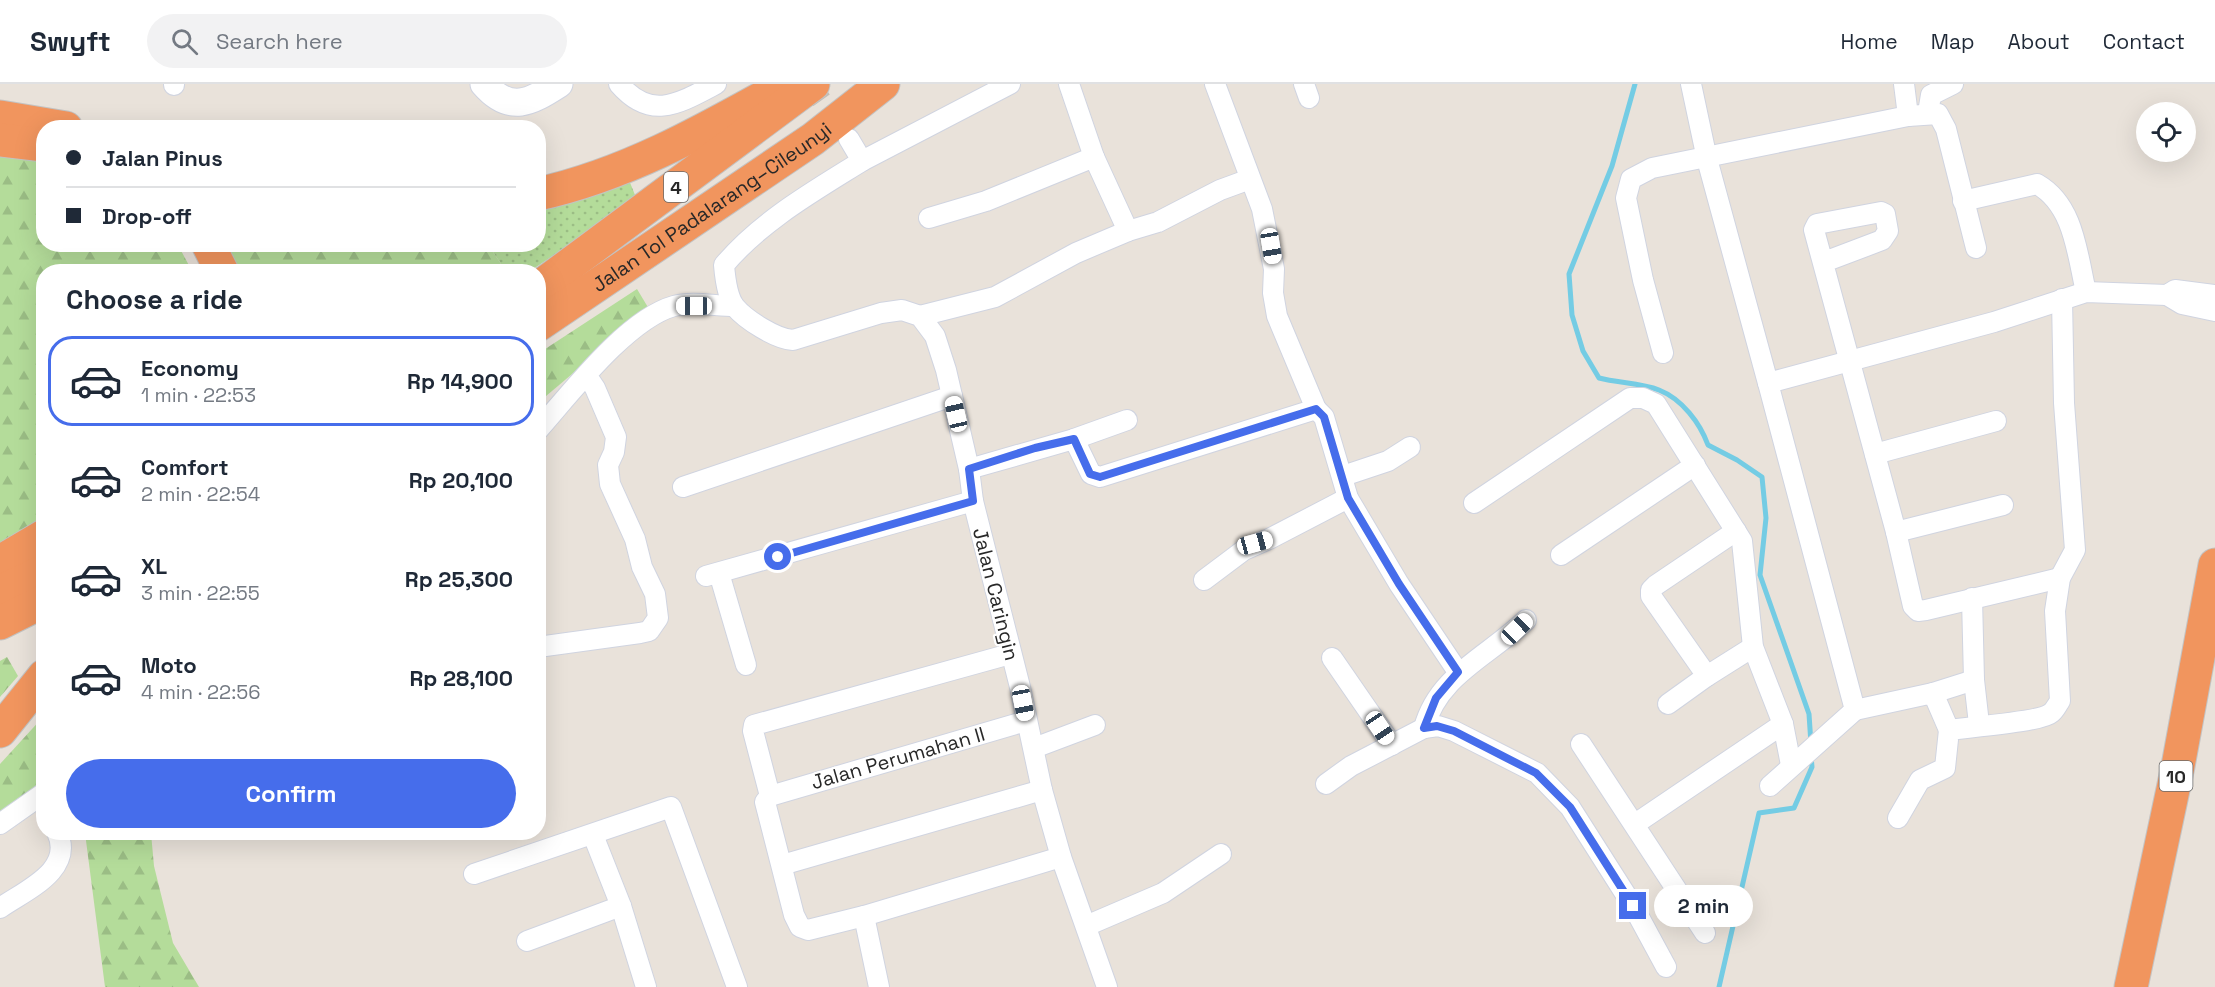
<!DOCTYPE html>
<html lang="en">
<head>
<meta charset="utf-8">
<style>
	:root { --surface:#fff; --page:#f2f2f3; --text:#1f2937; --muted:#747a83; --line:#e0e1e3; --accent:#466deb }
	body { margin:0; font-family:"Space Grotesk",sans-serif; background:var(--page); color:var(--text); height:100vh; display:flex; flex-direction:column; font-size:22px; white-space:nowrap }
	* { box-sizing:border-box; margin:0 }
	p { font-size:20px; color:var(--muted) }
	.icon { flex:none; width:33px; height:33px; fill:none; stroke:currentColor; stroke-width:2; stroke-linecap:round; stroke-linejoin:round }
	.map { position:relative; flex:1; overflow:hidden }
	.side { position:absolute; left:36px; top:180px; width:510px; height:576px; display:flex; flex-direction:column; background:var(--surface); border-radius:24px; box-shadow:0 6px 24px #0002 }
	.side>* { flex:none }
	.banner { position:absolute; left:36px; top:36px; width:510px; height:132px; border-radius:24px; box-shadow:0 6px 24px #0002; display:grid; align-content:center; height:132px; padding:0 30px; background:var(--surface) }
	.tools { position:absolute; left:2136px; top:18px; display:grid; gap:12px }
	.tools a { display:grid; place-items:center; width:60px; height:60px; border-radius:50%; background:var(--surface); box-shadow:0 6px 24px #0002; font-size:30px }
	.end { position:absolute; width:27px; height:27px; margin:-14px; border:8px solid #466deb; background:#fff; box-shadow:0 0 0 3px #fff }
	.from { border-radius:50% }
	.bubble { position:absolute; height:42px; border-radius:21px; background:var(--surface); box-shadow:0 6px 24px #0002; font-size:20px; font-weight:700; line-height:42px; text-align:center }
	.car { position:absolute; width:18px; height:36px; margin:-18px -9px; border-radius:8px; box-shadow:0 0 4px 2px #0007; background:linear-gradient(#fff 24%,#345 0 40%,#fff 0 76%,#345 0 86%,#fff 0) }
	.banner b { display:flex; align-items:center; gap:21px; height:57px; font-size:22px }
	.banner b+b { border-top:2px solid var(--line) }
	.banner i { width:15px; height:15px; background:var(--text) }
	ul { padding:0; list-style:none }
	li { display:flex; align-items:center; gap:18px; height:90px; margin:0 12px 9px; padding:0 18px; border:3px solid transparent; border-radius:24px }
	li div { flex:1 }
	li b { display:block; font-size:22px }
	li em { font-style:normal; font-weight:700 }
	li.active { border-color:var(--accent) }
	li>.icon { width:54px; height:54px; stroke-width:1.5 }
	h2 { padding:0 30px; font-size:27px; line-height:72px }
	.primary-button { display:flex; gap:12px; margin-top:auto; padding:12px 30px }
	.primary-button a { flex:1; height:69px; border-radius:36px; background:var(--accent); color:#fff; font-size:24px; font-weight:700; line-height:69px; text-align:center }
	header { display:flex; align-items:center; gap:36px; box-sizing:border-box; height:84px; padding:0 30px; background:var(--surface); border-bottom:2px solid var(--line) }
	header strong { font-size:28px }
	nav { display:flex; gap:33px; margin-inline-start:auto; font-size:21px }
	.search { width:420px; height:54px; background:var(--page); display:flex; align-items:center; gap:15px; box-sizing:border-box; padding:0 21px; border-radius:33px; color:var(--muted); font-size:22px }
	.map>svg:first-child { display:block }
</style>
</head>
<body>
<header>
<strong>Swyft</strong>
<div class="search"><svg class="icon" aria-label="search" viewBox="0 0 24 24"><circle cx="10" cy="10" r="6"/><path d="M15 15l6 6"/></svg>Search here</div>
<nav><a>Home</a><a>Map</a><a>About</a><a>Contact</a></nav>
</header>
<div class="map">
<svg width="2215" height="903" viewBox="0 0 2215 903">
	<defs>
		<pattern id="grass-dots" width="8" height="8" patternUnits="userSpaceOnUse" patternTransform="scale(1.5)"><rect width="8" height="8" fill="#b4dc9a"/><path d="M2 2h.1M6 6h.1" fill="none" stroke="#9bbd85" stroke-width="1.8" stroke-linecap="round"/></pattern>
		<pattern id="forest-firs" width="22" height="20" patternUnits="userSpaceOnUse" patternTransform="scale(1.5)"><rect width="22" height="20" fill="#b4dc9a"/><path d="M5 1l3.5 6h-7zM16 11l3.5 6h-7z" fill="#9bbd85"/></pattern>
	</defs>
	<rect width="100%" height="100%" fill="#e9e2da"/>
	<polygon fill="url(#grass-dots)" points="629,96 637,116 530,187 506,187 488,161 538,160 539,121"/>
	<g fill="url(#forest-firs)">
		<polygon points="0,70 43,77 44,160 178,161 192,187 44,188 43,442 0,469"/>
		<polygon points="219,161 488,161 506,187 232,187"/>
		<polygon points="637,205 649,225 539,318 539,269"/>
		<polygon points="7,573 18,592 0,613 0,577"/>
		<polygon points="43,633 43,701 0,737 0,680"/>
		<polygon points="85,749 151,749 154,782 173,859 199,903 105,903"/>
	</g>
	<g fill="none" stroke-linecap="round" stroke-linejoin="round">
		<g stroke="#74cce4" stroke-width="5">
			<path d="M1635 0 1612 82 1569 190 1572 231 1583 267 1599 294C1618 299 1642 299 1659 306 1682 315 1700 339 1708 361L1737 376 1762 393 1766 434 1760 491 1809 630 1811 660"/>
			<polyline points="1719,903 1759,729 1794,724 1812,683 1811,672"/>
		</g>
		<polyline stroke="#c2bdb6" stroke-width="20" stroke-dasharray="20 10" stroke-linecap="butt" points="810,0 842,45"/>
		<g stroke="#d0d4e0" stroke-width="22">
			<g id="street">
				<polyline points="174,0 174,1"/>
				<path d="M619 0C651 37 678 20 716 0"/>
				<polyline points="1069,0 1094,73"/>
				<polyline points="1215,0 1262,125 1274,185 1273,209 1277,232 1316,325"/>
				<polyline points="1304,0 1309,14"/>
				<polyline points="1691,0 1707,75 1768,299"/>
				<polyline points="1904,0 1908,32"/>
				<polyline points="1928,29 1931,11 1953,0"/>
				<path d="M849 55 862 77C814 107 761 137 724 181 725 193 727 213 735 223 746 236 776 255 793 256L881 229 902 226 920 232 935 252 946 286 969 385 973 417 1020 603 1042 706 1061 773 1107 903"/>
				<polyline points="862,77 1010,0"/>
				<path d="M1963 117 2037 100C2074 121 2077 169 2086 208"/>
				<polyline points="929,134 986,117 1094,73 1128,147"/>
				<polyline points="1824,178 1882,156 1888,147 1885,130 1881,128 1817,140 1814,146 1896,448 1913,522 1918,527 1926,526 2060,494"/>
				<polyline points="2167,211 2182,220 2215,227"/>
				<polyline points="920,232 995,213 1076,169 1128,147 1158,138 1220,106 1250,95"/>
				<polyline points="1663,269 1643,196 1626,114 1631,95 1652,84 1908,32 1938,30 1946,45 1976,164"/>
				<path d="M538 346C570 310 627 235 674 222 691 217 716 222 734 222"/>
				<polyline points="1074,355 1127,336"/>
				<polyline points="1875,370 1996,337"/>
				<polyline points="969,385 1074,355 1091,390 1100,393 1316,325 1324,333 1348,414 1399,500 1458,588"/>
				<polyline points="1343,392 1388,377 1410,363"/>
				<polyline points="683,403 952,312"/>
				<polyline points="1474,419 1630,314 1643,314 1656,320 1742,457 1753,563 1783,640 1791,681"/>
				<polyline points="1736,447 1656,501 1651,506 1651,512 1707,592 1753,563"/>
				<polyline points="1896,448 2003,421"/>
				<polyline points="1561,471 1695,381"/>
				<polyline points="719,489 746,581"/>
				<polyline points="706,492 973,417"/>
				<polyline points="1204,496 1244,466 1269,455 1348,414"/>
				<polyline points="1972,514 1974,596 1979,640"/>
				<polyline points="538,563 640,549 649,547 658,534 655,510 642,483 635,455 610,400 608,381 614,368 616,353 595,304 591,298 583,296"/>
				<polyline points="1332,574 1392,661"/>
				<polyline points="1933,609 1974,596"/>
				<polyline points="1668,620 1707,592"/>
				<polyline points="1855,626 1933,609 1949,646"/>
				<path d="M1424 644C1438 591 1489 572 1526 536"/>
				<polyline points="1581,660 1705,849"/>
				<polyline points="1034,664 1095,641"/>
				<polyline points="1326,700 1351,682 1424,644 1438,642 1454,647 1537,689 1570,723 1633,822 1666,883"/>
				<polyline points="1770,702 1855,626 1768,299 1994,238 2086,208 2167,211 2175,206 2215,211"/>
				<polyline points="770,712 1026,637"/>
				<path d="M1898 734 1920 696 1945 684 1949 646C1968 643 2041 638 2051 629 2055 626 2057 621 2060 617L2055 527 2060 494 2075 466 2064 319 2062 215"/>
				<polyline points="0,740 44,709"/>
				<polyline points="1635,740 1783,640"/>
				<polyline points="593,751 621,822 646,903"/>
				<polyline points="782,781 1042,706"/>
				<polyline points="474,790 671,723 737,903"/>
				<path d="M0 824C26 806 75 786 57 748"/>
				<polyline points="864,832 808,846 800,843 794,831 765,718 770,712 753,647 754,641 1010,570"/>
				<polyline points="1086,842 1163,809 1221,770"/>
				<polyline points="527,857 621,822"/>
				<polyline points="879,903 864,832 1061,773"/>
			</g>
		</g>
		<g stroke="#d0d4e0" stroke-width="29">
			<path id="secondary" d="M484 0C510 30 531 18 559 0"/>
		</g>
		<g stroke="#c3c3c3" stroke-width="35">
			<g id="highway">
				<polyline points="0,33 66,44"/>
				<polyline points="0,56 44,61"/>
				<path d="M538 110C625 91 703 47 780 4"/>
				<polyline points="208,160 222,188"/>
				<polyline points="538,204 813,0"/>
				<path id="s1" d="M538 241 813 55 883 0"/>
				<polyline points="0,478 44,452"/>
				<polyline points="0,508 44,487"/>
				<polyline points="0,539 44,517"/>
				<polyline points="0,647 44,592"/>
				<polyline points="2131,903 2178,682 2215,481"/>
			</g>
		</g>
		<use href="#street" stroke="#fff" stroke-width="20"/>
		<use href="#secondary" stroke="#fff" stroke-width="27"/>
		<use href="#highway" stroke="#f1955e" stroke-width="33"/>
	</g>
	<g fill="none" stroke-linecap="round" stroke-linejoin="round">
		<polyline stroke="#466deb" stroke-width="8" points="778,473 973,417 969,385 1035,364 1074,355 1090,390 1100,393 1316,325 1324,333 1348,414 1399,500 1458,588 1436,614 1424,644 1437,642 1454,647 1536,689 1570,723 1633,822"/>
	</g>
	<g text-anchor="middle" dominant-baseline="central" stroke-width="4.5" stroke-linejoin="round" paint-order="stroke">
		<g fill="#fff" stroke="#686868" stroke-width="1.5">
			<rect x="664" y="88" width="24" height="30" rx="4.5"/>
			<rect x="2159.5" y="677" width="33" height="30" rx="4.5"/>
		</g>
		<g font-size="18" font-weight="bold" fill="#282828">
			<text x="676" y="103">4</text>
			<text x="2176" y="692">10</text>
		</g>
		<g font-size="20" fill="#282828" stroke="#fff">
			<text stroke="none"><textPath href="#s1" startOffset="210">Jalan Tol Padalarang–Cileunyi</textPath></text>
			<text transform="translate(996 510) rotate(76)">Jalan Caringin</text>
			<text transform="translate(898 674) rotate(-16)">Jalan Perumahan II</text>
		</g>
	</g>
</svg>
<div class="tools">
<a><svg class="icon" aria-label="locate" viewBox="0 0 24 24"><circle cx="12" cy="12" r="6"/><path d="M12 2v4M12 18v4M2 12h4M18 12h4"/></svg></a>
</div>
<i class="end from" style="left:778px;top:473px"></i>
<i class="end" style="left:1633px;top:822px"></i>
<div class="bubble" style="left:1654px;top:801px;width:99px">2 min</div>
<i class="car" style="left:1271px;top:162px;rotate:171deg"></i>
<i class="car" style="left:694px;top:222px;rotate:270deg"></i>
<i class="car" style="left:956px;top:330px;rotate:347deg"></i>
<i class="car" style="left:1255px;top:459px;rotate:75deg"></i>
<i class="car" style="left:1517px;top:545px;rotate:46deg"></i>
<i class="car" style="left:1023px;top:619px;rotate:169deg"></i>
<i class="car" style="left:1380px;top:644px;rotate:146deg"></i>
<div class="banner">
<b><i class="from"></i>Jalan Pinus</b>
<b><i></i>Drop-off</b>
</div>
<section class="side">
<h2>Choose a ride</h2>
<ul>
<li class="active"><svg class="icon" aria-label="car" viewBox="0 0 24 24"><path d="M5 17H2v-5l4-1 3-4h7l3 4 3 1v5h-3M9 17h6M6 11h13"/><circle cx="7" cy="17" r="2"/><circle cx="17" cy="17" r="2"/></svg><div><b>Economy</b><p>1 min · 22:53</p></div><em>Rp 14,900</em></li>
<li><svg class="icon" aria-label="car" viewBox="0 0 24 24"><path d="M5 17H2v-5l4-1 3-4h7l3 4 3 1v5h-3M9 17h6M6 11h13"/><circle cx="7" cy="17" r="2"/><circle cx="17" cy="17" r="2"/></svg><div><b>Comfort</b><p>2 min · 22:54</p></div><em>Rp 20,100</em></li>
<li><svg class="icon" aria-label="car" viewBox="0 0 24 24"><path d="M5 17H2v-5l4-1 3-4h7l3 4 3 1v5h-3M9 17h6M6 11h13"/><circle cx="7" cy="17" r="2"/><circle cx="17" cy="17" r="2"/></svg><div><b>XL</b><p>3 min · 22:55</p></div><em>Rp 25,300</em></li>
<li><svg class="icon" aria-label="car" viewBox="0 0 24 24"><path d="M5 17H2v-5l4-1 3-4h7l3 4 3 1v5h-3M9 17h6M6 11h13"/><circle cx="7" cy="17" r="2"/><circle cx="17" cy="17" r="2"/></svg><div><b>Moto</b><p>4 min · 22:56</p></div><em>Rp 28,100</em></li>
</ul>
<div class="primary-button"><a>Confirm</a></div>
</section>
</div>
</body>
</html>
